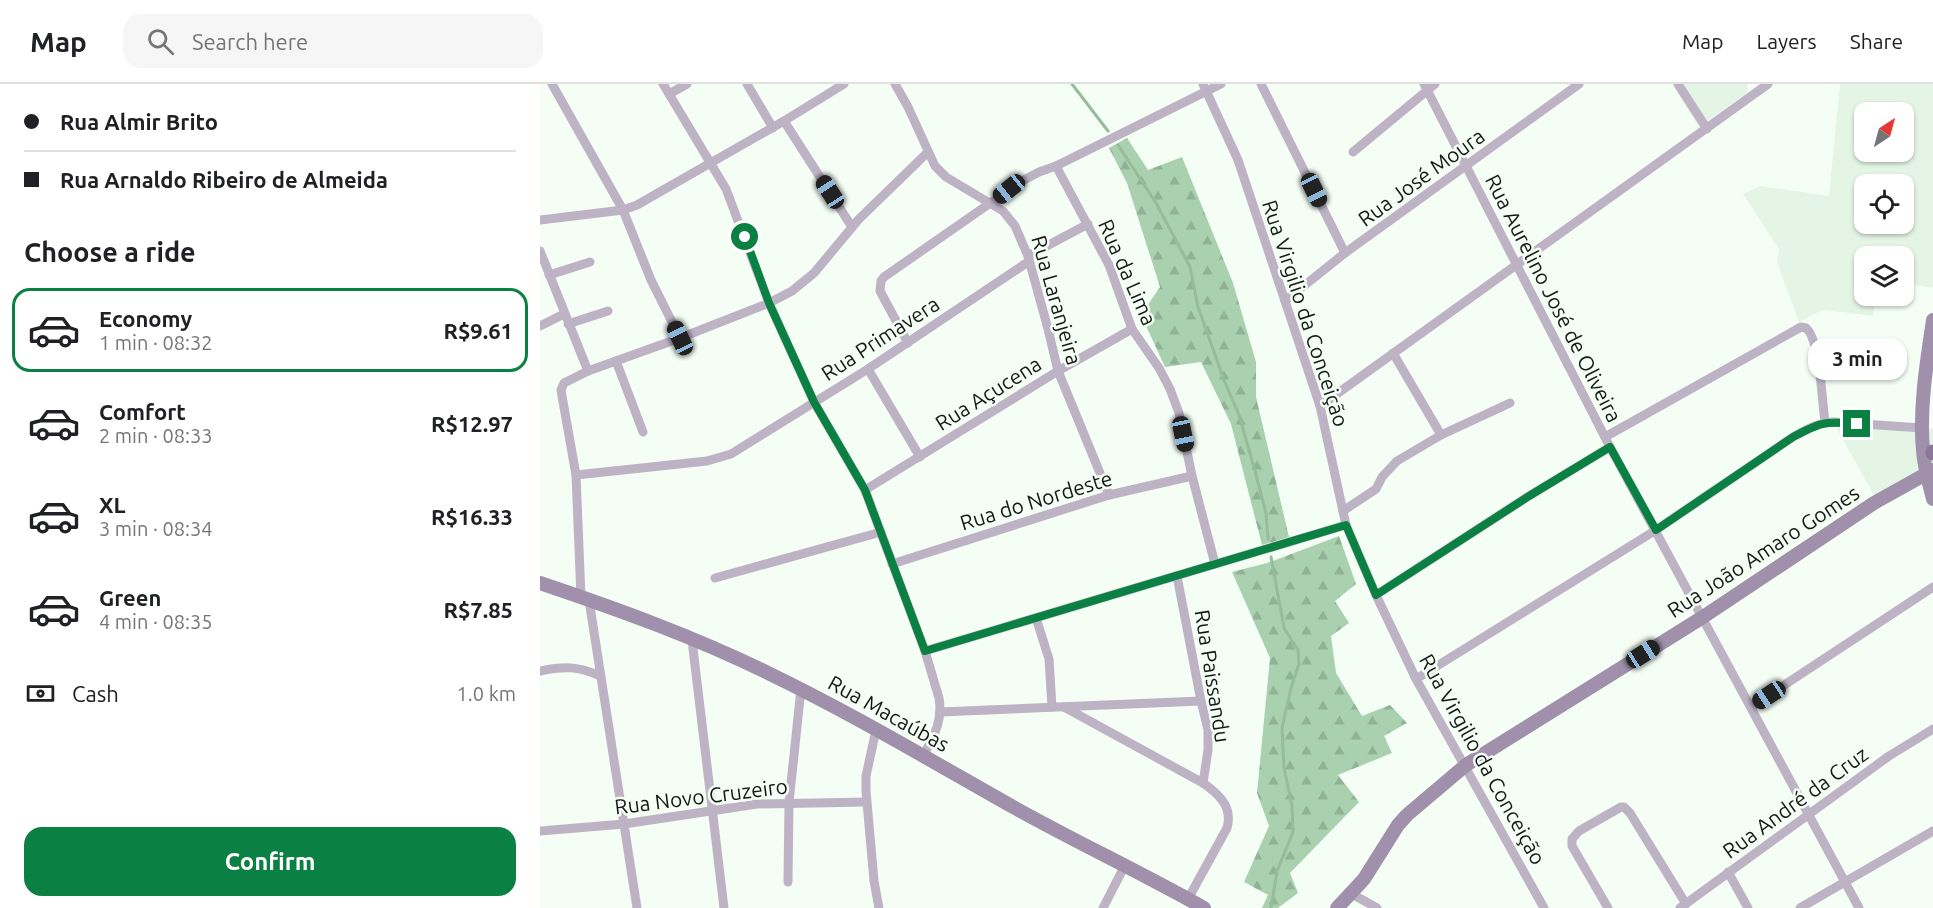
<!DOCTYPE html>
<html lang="en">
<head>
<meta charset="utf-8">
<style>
	:root { --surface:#fff; --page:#f6f6f6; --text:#202124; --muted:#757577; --line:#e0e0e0; --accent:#0b8043 }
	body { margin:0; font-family:Ubuntu,sans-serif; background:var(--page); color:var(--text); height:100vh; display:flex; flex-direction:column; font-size:22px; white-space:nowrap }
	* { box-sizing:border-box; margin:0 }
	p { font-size:20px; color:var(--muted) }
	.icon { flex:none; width:33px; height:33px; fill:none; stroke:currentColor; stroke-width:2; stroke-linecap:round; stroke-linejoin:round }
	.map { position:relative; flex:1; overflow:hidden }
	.side { display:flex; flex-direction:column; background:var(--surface); width:540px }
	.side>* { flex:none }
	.top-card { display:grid; align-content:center; height:132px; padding:0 24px; background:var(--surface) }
	.needle { width:39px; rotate:36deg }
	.controls { position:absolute; left:1314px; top:18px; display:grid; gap:12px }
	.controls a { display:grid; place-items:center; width:60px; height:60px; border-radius:12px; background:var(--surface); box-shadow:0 2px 4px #0004; font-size:30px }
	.end { position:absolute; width:27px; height:27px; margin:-14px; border:8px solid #0b8043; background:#fff; box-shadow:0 0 0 3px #fff }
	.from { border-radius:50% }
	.bubble { position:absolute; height:42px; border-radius:18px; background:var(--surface); box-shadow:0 2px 4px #0004; font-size:20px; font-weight:700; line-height:42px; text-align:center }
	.car { position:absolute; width:18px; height:36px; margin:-18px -9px; border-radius:8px; box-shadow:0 0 4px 2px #0007; background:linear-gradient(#222 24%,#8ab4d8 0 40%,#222 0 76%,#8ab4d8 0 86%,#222 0) }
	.top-card b { display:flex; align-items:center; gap:21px; height:57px; font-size:22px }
	.top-card b+b { border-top:2px solid var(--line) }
	.top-card i { width:15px; height:15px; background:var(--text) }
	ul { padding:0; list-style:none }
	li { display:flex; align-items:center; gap:18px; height:84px; margin:0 12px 9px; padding:0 12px; border:3px solid transparent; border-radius:18px }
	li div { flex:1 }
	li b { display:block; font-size:22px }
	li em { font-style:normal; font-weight:700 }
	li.on { border-color:var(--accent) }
	li>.icon { width:54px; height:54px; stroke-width:1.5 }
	h2 { padding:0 24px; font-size:27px; line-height:72px }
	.pay { display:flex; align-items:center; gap:15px; height:66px; padding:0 24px; font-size:22px }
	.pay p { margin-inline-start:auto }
	.primary-button { display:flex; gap:12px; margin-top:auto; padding:12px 24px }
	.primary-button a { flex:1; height:69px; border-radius:18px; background:var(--accent); color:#fff; font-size:24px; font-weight:700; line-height:69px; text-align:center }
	header { display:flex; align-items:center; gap:36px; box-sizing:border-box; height:84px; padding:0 30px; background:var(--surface); border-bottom:2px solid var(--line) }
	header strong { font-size:28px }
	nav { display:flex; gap:33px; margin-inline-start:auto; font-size:21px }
	.search { width:420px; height:54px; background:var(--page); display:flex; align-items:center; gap:15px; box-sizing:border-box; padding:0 21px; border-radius:18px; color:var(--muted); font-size:22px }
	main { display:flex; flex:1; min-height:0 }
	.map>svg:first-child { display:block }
</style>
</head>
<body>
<header>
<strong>Map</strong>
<div class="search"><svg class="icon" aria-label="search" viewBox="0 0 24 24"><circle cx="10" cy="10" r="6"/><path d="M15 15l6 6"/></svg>Search here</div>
<nav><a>Map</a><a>Layers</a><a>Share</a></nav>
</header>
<main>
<section class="side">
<div class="top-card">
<b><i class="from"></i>Rua Almir Brito</b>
<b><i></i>Rua Arnaldo Ribeiro de Almeida</b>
</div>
<h2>Choose a ride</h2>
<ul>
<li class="on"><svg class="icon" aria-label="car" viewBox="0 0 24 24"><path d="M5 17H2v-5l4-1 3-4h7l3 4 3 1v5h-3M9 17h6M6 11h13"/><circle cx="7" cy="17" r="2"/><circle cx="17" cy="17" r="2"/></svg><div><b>Economy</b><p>1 min · 08:32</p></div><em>R$9.61</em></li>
<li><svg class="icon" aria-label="car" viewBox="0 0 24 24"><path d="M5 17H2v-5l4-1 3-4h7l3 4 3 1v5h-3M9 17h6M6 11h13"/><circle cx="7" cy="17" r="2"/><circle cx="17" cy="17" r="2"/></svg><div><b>Comfort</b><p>2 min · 08:33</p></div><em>R$12.97</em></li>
<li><svg class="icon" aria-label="car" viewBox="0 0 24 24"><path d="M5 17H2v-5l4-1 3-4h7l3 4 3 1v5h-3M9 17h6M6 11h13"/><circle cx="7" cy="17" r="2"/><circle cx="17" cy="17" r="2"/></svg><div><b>XL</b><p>3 min · 08:34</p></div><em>R$16.33</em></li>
<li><svg class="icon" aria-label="car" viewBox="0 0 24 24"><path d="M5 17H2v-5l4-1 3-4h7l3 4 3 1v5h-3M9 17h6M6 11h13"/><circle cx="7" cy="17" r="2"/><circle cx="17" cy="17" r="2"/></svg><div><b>Green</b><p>4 min · 08:35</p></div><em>R$7.85</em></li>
</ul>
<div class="pay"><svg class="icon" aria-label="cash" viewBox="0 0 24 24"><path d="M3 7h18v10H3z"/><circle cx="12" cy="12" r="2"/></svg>Cash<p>1.0 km</p></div>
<div class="primary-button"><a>Confirm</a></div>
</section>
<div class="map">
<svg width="1393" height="824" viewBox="0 0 1393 824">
	<defs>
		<pattern id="forest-firs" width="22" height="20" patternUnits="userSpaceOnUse" patternTransform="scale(1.5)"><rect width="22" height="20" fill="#a9d0af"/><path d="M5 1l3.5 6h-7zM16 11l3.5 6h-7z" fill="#91b296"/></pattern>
	</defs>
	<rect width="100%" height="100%" fill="#f4fef5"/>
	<g fill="#e4f5e6" fill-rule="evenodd">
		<polygon points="1132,0 1207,0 1208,8 1159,43"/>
		<path d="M1300 0H1393V204L1364 199V172H1324V212H1336L1333 232 1283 226 1259 238 1237 178 1239 165 1203 110 1220 102 1289 112ZM1364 28V68H1324V28ZM1364 100V140H1324V100Z"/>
		<polygon points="1296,343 1393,345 1393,394 1335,413"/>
	</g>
	<g fill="url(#forest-firs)">
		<polygon points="587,54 608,86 642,73 693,199 716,278 716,313 749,453 722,461 691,340 661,278 625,283 601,231 620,203 587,99 569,64"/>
		<polygon points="799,452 816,500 795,517 809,539 791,552 796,589 822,632 850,621 867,639 844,652 852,669 798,691 819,718 750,789 758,809 738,824 722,824 728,811 704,798 729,742 717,709 730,574 692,488 727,479"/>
	</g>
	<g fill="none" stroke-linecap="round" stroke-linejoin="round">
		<g stroke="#96bc9c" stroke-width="3">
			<polyline points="532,0 568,47"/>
			<polyline points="578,61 616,119 650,183 658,223 684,296 699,331 715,387 726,429 728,455"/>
			<polyline points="731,824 737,787 753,748 752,722 744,684 742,644 751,604 759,580 758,566 744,544 731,473"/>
		</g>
		<g stroke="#beb3c5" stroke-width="9">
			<polyline points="12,0 83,126 111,196 140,254"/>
			<path d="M123 0 186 105 229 219 274 318 325 406 385 567 399 614C403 637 394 652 383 672"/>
			<polyline points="207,0 233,44"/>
			<polyline points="355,0 368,23 395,82 406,93 463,127 475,142 488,172 508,245 518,287 569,411"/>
			<polyline points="663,0 698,76 780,322 806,441 836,511 876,595 1004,824"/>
			<polyline points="721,0 805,169"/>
			<polyline points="884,0 1070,363 1319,824"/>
			<polyline points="1138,0 1167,45"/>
			<polyline points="129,10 147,0"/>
			<polyline points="244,37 312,143"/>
			<polyline points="813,68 895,0"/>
			<polyline points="516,82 569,181 592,245 619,284 630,305 639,329 652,392 675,480"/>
			<polyline points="0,136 83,126 97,121 244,37 304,0"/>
			<polyline points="0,167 48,287"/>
			<polyline points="488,172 548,140"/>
			<polyline points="9,191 50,178"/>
			<polyline points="745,217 805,169 1039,0"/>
			<polyline points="28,240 68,227"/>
			<polyline points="0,242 24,230"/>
			<polyline points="368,259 340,207 341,197 344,193 482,97 499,88 516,82 681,0"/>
			<polyline points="853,269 901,351"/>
			<polyline points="76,277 103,348"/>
			<polyline points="328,285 380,373"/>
			<polyline points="780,322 1228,0"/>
			<path d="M1065 353 1261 243 1266 244C1280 255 1282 318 1285 338"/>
			<polyline points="36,391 167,377 191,370 328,285 488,178"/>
			<polyline points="325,406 518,287 592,245"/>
			<polyline points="803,427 836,405 842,393 857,377 901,351 970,319"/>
			<polyline points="352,480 569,411 652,392"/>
			<polyline points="637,492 661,617 668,646 668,666 663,699"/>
			<polyline points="175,494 341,448"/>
			<polyline points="836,511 989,412 1070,363"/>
			<polyline points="41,513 36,391 22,312 21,306 24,299 48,287 140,254 229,219 252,207 274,189 319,135 388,68"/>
			<polyline points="49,516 97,824"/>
			<polyline points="496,534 509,575 512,623"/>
			<polyline points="152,556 184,824"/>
			<polyline points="385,567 806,441"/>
			<path d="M0 587C24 582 38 582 60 592"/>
			<path d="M876 595 1116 446 1253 353C1266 346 1279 338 1294 338L1382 344"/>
			<path d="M524 623 663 699C679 710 693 723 687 744L648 815"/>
			<polyline points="1211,623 1393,503"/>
			<polyline points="400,628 661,617"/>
			<polyline points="336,646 326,692 326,707 334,797 339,824"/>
			<polyline points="0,747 84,740 217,720 326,718"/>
			<polyline points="1188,788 1208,824"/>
			<polyline points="248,798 249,718 261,605"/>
			<polyline points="812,810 837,824"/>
			<polyline points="563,824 584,783"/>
			<polyline points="1068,824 1032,762 1032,755 1039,747 1081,723 1084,723 1090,729 1146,820"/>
			<polyline points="1140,824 1349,672 1393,645"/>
			<polyline points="1260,824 1393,747"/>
		</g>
		<g stroke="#a090ab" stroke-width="14">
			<path d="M1393 236C1387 277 1379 324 1383 366 1384 382 1389 399 1393 415"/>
			<path d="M0 499C77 525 155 553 228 589 313 630 393 678 475 724 538 759 602 789 664 824"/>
			<polyline points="797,824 824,795 858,741 867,731 926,681 1163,533 1334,419 1393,386"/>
		</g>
		<polyline stroke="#8b7798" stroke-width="15" points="1393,368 1393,369"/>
	</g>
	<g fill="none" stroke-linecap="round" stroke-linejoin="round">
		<path stroke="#0b8043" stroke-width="8" d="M205 153 229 219 274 318 325 406 385 567 806 441 836 511 989 412 1070 363 1116 446 1253 353C1281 338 1285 337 1317 340"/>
	</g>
	<g text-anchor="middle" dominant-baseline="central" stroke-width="5" stroke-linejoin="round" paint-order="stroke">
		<g font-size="21" fill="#151916" stroke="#f4fef5">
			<text transform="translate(881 93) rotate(-36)">Rua José Moura</text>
			<text transform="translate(588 188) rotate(66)">Rua da Lima</text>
			<text transform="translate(1014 214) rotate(63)">Rua Aurelino José de Oliveira</text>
			<text transform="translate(517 216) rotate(74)">Rua Laranjeira</text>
			<text transform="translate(766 229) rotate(72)">Rua Virgilio da Conceição</text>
			<text transform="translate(340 254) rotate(-33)">Rua Primavera</text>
			<text transform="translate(448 309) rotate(-32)">Rua Açucena</text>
			<text transform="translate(496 416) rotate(-17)">Rua do Nordeste</text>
			<text transform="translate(1223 467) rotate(-33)">Rua João Amaro Gomes</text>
			<text transform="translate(673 592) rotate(81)">Rua Paissandu</text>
			<text transform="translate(349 629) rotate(29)">Rua Macaúbas</text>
			<text transform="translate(943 675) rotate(61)">Rua Virgilio da Conceição</text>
			<text transform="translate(161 712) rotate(-7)">Rua Novo Cruzeiro</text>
			<text transform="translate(1255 718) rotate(-36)">Rua André da Cruz</text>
		</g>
	</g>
</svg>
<div class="controls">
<a><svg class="needle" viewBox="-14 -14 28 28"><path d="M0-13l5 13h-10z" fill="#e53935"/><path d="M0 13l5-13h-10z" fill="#757577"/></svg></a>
<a><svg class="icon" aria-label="locate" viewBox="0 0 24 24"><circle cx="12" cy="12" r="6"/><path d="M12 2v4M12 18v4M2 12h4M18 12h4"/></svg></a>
<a><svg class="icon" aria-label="layers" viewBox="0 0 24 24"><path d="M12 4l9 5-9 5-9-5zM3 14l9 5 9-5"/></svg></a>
</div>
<i class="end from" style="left:205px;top:153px"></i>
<i class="end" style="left:1317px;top:340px"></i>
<div class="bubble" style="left:1268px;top:254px;width:99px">3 min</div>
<i class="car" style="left:469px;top:105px;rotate:231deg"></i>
<i class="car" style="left:774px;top:106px;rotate:154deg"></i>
<i class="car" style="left:290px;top:108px;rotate:327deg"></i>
<i class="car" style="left:140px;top:254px;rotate:335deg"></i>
<i class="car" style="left:643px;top:350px;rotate:168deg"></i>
<i class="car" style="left:1103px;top:570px;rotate:58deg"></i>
<i class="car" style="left:1229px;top:611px;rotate:237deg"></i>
</div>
</main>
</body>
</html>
